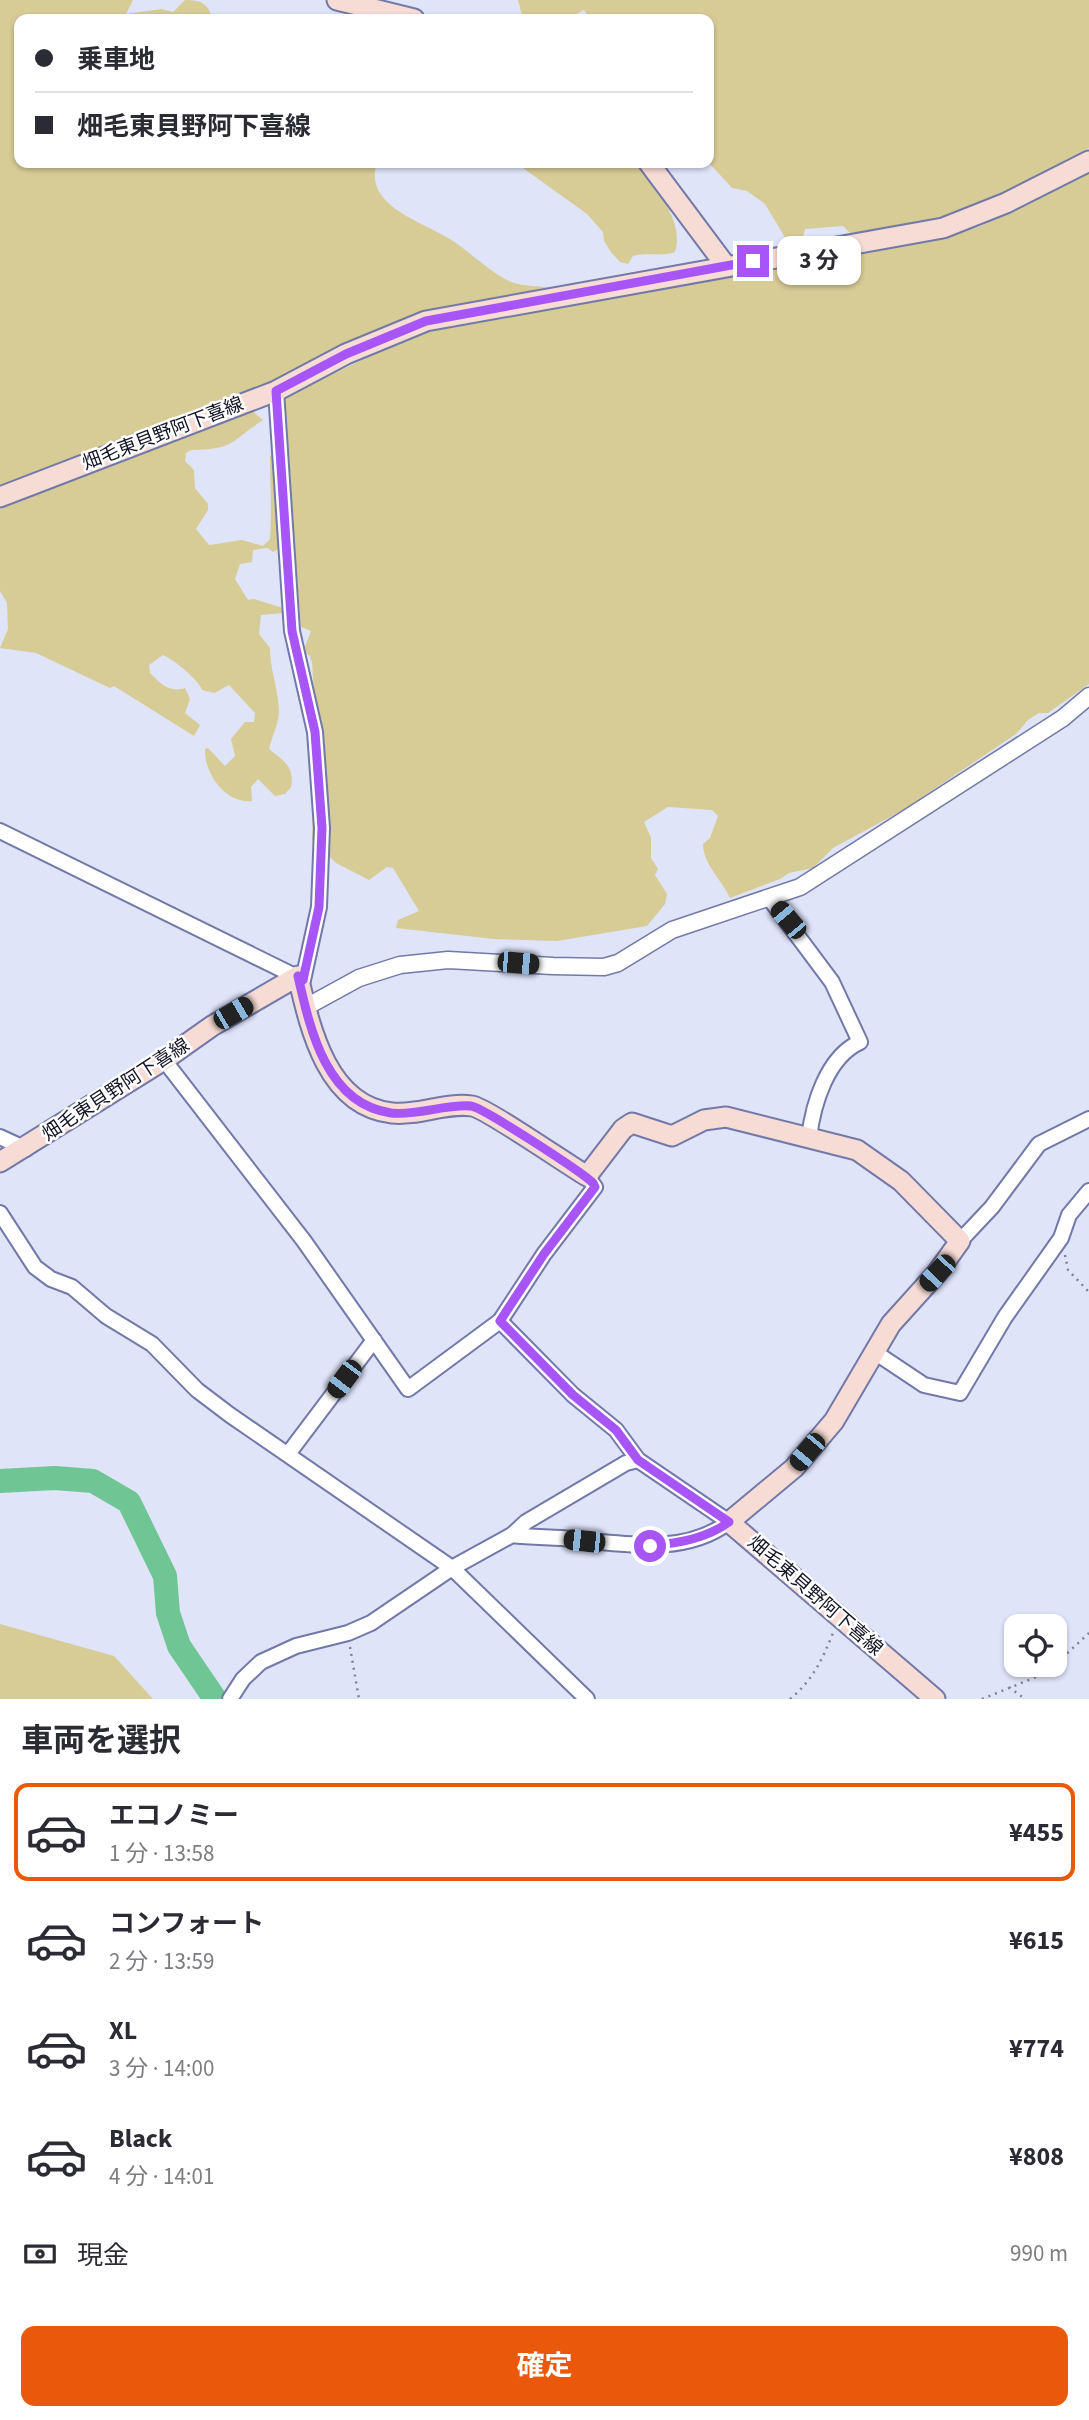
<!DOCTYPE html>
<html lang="ja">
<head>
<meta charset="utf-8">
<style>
	:root { --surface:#fff; --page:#f7f7f7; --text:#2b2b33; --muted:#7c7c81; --line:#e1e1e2; --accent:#ea580c }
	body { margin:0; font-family:"Source Sans 3","Noto Sans JP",sans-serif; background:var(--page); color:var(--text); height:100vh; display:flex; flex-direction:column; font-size:26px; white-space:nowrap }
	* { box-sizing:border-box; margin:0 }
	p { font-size:23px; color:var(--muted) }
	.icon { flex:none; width:38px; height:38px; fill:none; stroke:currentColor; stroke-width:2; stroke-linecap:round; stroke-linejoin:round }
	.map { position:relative; height:1699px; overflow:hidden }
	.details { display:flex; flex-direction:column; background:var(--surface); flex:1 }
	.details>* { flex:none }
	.banner { position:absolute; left:14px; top:14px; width:700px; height:154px; border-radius:14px; box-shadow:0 2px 5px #0004; display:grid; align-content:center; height:154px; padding:0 21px; background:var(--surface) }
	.tools { position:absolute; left:1004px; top:1614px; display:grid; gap:14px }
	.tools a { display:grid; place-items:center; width:63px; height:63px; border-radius:14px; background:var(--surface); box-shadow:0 2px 5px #0004; font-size:35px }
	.end { position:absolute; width:32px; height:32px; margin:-16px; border:9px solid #a855f7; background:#fff; box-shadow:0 0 0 4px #fff }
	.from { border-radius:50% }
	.bubble { position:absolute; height:49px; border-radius:14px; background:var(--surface); box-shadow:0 2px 5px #0004; font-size:23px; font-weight:700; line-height:49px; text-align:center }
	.car { position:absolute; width:21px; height:42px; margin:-21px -10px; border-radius:9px; box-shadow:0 0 5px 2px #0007; background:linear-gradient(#222 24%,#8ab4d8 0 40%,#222 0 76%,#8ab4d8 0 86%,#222 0) }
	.banner b { display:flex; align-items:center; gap:24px; height:66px; font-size:26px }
	.banner b+b { border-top:2px solid var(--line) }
	.banner i { width:18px; height:18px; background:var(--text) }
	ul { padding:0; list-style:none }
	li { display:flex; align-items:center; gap:21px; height:98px; margin:0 14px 10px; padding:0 7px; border:4px solid transparent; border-radius:14px }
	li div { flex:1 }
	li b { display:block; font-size:26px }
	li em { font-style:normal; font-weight:700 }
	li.active { border-color:var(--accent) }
	li>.icon { width:63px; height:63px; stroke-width:1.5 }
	h2 { padding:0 21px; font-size:32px; line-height:84px }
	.pay { display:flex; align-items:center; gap:18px; height:77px; padding:0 21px; font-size:26px }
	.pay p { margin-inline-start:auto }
	.primary-button { display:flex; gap:14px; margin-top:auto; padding:14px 21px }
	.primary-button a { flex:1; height:80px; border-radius:14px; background:var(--accent); color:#fff; font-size:28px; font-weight:700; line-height:80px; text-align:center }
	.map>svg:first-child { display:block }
</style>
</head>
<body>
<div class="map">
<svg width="1089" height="1699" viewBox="0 0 1089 1699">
	<rect width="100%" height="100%" fill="#e0e4f9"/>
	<g fill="#d7cb96">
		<path d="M0 0H133L126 14 161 9 173 12 185 0C200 0 209 3 212 19H19V163H377C362 207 427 223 453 241 472 254 490 272 511 282 524 287 540 285 554 289L293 375 0 490Z"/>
		<polygon points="518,0 1089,0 1089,148 973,210 894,229 850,233 843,226 805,229 803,237 786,239 765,204 747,191 732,188 709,163 709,19 591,19 584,10 567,19 523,19"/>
		<path d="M516 163H639C655 187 685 222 675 252 662 257 647 252 633 256L628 264 620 262 611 252 604 241 603 232 587 214Z"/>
		<path d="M1089 168V684L1048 713H1039L1028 720 1016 734 903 810 833 848 813 868 789 873 780 879 730 898C722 880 703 864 703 844L710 838 718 816 712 810 668 807 644 822 651 838V858L658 869 655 875 667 894 665 904 647 926 557 941 494 939 396 928 398 920 419 911 393 868 387 867 369 880 336 863 312 840 315 706 312 663 310 656 303 652 311 631 301 627 283 402 290 394 411 337 453 323 943 236 981 226Z"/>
		<path d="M251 410 263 420C229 442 236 449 191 450L186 453 185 461 194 470 195 488 208 504V510L196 529 209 545 242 540 263 546 270 539C272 511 270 485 270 456L275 452 281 548 273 552 268 548 253 550 252 562 240 564 235 579 248 600 254 599 283 608V613L261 615 259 634 270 648C270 670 278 688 279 710 279 724 272 736 269 749 284 761 295 767 291 787L285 794 275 796 258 779 251 787 252 801C226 804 204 774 205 749L208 748 225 766 235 756 231 739 245 722H254L255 713 229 685 214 693 202 690C198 679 174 660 163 655L149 665 150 673C161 684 169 693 185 688L190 699 185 713 200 725 194 736 114 686 110 688 36 653 0 648 8 629 7 603 0 591V509Z"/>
		<polygon points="0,1624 114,1656 153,1699 0,1699"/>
	</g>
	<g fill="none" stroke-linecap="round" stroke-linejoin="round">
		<polyline stroke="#6fc594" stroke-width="24" points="0,1481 55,1478 93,1481 129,1502 165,1576 168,1613 179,1646 215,1699"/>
		<g stroke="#7279a8" stroke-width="18">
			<g id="minor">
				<polyline points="0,831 303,980 319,907 322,828 315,732 292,631 276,391"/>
				<path d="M770 899 832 982 860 1042C827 1057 813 1104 809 1138"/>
				<polyline points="164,1060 304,1241 408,1389 500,1321 544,1254 595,1187 587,1176"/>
				<polyline points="0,1137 26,1149"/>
				<polyline points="0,1213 35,1267 51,1279 72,1287 106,1316 152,1344 197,1390 230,1415 452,1568 587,1699"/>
				<polyline points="960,1241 992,1207 1039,1144 1089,1119"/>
				<path d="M500 1321 573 1395 616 1430 638 1460 729 1522C681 1558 617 1542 561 1538 545 1537 529 1537 512 1535"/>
				<polyline points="876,1353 924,1385 960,1393 1005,1317 1061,1238 1069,1215 1089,1191"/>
				<polyline points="288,1454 374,1340"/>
				<polyline points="230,1699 243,1679 261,1662 296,1646 348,1633 371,1623 452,1568 512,1535 526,1522 626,1463 638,1460"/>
			</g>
		</g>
		<g stroke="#7279a8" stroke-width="19">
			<polyline id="tertiary" points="303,996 306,1007 359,978 400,965 448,960 553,966 604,967 618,963 672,930 800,887 1063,718 1089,696"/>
		</g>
		<g stroke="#7279a8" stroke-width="23">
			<g id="secondary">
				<polyline points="337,0 414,19"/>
				<polyline points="649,163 726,266"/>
				<polyline points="0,497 276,391 346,354 426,321 943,228 1006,203 1089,161"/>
				<path d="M0 1162 164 1060 212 1026 298 976C310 1028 327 1106 392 1113 418 1116 446 1102 472 1106 486 1108 568 1165 587 1176L623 1129 632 1123 672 1136 704 1120 726 1117 857 1150 901 1181 960 1241 937 1273 891 1324 834 1421 794 1468 729 1522 935 1699"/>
			</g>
		</g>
		<g stroke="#808397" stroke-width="2.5" stroke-dasharray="2 5" stroke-linecap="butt">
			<polyline points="1065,1255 1068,1270 1089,1292"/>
			<polyline points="350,1647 359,1699"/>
			<polyline points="1009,1687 1025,1699"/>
			<path d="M790 1699C813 1680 822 1660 833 1633"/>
			<polyline points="982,1699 1046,1673 1089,1633"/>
		</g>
		<use href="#minor" stroke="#fff" stroke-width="14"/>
		<use href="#tertiary" stroke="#fff" stroke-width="16"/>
		<use href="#secondary" stroke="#f7dcd5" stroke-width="19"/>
	</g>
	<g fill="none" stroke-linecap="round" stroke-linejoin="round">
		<path stroke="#a855f7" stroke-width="9" d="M650 1546C678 1543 706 1539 729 1522L638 1460 616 1430 573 1395 500 1321 544 1254 595 1187 593 1183C582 1172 482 1107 471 1106 445 1104 417 1116 391 1113 326 1104 310 1029 298 976L303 980 319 907 322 828 315 732 292 631 276 391 346 354 426 321 753 261"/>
	</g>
	<g text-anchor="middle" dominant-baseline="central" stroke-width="5" stroke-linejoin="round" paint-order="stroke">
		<g font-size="19" fill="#121426" stroke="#fff">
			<text transform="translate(163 434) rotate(-21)">畑毛東貝野阿下喜線</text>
			<text transform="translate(116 1090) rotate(-33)">畑毛東貝野阿下喜線</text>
			<text transform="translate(815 1596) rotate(41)">畑毛東貝野阿下喜線</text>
		</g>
	</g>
</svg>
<div class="tools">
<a><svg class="icon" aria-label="locate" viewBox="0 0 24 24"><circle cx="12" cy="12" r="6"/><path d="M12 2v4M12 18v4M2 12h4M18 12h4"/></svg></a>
</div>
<i class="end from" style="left:650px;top:1546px"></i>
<i class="end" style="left:753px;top:261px"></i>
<div class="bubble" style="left:777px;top:236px;width:84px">3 分</div>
<i class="car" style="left:788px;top:920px;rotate:320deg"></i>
<i class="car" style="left:518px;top:963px;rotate:95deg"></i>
<i class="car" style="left:233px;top:1013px;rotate:60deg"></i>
<i class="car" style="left:937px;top:1273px;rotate:223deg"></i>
<i class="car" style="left:344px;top:1379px;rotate:217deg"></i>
<i class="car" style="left:807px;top:1452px;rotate:220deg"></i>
<i class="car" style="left:584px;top:1541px;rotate:276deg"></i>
<div class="banner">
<b><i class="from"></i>乗車地</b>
<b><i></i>畑毛東貝野阿下喜線</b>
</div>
</div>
<section class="details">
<h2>車両を選択</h2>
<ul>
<li class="active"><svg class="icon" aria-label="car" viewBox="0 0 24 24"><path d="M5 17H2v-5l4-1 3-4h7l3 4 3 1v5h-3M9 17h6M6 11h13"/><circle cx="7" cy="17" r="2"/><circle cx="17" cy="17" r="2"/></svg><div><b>エコノミー</b><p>1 分 · 13:58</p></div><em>¥455</em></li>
<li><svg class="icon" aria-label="car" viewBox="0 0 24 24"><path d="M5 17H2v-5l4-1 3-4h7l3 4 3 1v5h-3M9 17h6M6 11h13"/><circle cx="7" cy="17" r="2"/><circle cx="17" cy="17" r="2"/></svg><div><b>コンフォート</b><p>2 分 · 13:59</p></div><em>¥615</em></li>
<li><svg class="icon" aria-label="car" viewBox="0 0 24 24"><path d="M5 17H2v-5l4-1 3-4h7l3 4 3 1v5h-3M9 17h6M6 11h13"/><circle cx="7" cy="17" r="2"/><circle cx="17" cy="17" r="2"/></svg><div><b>XL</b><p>3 分 · 14:00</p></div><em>¥774</em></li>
<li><svg class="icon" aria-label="car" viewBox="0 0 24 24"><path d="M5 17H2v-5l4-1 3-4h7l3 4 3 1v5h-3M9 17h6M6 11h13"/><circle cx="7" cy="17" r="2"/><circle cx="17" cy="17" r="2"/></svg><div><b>Black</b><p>4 分 · 14:01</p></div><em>¥808</em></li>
</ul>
<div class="pay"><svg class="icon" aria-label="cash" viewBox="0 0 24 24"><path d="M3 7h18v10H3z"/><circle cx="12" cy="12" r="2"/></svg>現金<p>990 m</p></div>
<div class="primary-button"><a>確定</a></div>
</section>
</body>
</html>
